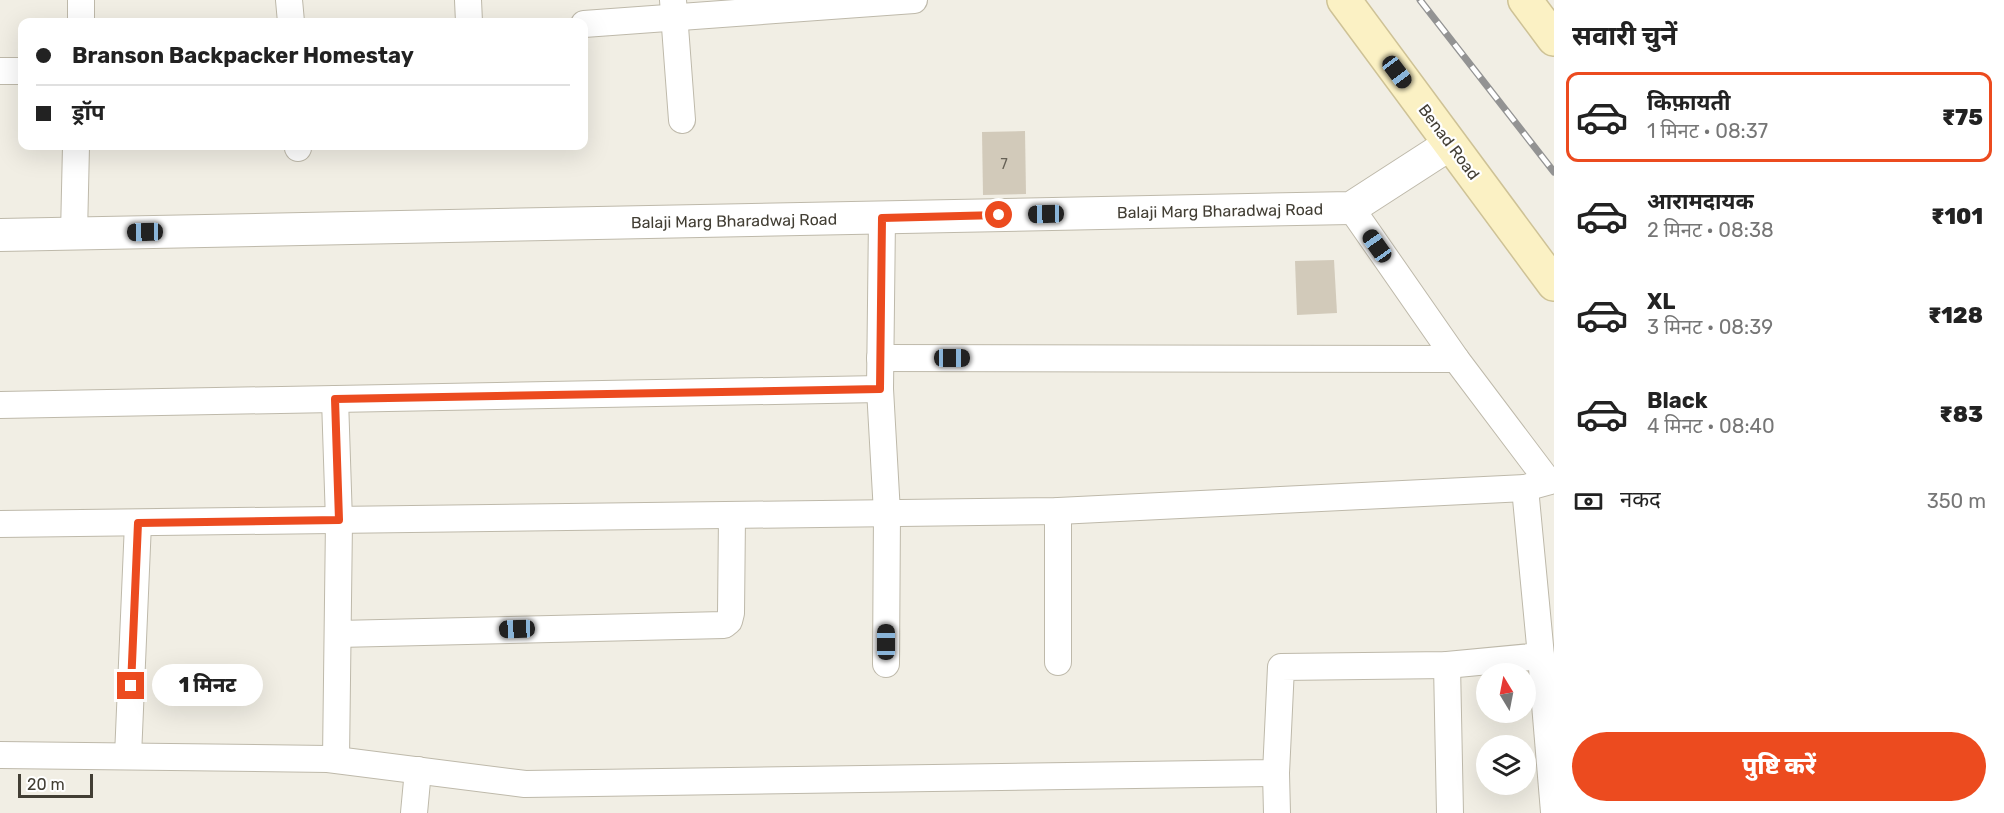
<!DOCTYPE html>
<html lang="hi">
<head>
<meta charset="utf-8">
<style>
	:root { --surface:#fff; --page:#f2f2f2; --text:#222; --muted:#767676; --line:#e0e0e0; --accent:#ec4b1f }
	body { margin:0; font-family:Rubik,"Noto Sans Devanagari",sans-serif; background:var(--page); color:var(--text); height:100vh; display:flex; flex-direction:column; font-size:22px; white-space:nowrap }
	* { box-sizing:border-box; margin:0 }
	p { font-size:20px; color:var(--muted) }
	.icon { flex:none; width:33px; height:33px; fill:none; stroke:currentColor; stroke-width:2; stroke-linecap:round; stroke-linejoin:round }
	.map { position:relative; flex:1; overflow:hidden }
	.panel { display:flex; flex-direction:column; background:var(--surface); width:450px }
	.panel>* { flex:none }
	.hud { position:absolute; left:18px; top:18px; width:570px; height:132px; border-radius:12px; box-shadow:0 6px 24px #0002; display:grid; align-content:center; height:132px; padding:0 18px; background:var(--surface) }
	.needle { width:39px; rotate:350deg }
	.buttons { position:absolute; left:1476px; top:663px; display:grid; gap:12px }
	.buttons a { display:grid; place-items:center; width:60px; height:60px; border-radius:50%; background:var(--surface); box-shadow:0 6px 24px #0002; font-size:30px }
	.scale { position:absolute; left:18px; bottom:15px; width:75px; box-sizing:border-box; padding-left:6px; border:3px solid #423e34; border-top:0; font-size:16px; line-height:21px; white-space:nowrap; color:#423e34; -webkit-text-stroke:4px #fff; paint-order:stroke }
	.end { position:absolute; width:27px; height:27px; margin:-14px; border:8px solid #ec4b1f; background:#fff; box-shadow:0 0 0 3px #fff }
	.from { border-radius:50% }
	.bubble { position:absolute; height:42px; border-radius:21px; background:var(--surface); box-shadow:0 6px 24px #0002; font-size:20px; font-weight:800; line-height:42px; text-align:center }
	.car { position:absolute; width:18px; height:36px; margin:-18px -9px; border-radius:8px; box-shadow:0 0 4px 2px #0007; background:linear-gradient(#222 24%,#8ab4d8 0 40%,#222 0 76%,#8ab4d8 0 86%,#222 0) }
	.hud b { display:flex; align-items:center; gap:21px; height:57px; font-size:22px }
	.hud b+b { border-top:2px solid var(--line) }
	.hud i { width:15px; height:15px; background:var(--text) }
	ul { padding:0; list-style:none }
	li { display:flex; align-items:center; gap:18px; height:90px; margin:0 12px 9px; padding:0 6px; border:3px solid transparent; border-radius:12px }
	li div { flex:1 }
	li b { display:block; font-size:22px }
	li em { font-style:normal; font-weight:800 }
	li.selected { border-color:var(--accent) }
	li>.icon { width:54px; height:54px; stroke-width:1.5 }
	h2 { padding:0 18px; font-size:27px; line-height:72px }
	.pay { display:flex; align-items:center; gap:15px; height:66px; padding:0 18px; font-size:22px }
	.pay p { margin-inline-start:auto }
	.primary-button { display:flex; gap:12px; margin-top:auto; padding:12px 18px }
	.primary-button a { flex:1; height:69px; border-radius:36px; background:var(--accent); color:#fff; font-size:24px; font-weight:800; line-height:69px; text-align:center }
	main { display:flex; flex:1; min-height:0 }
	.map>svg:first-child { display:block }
</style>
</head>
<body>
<main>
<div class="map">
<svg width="1554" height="813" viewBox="0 0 1554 813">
	<rect width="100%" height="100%" fill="#f1eee4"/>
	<g fill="#d2caba">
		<polygon points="1025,131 1026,194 983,195 982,132"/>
		<polygon points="1334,260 1337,313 1297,315 1295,261"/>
	</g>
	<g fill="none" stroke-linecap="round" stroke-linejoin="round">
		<g stroke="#beb9aa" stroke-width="28">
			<g id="minor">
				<polyline points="289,0 291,22"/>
				<polyline points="468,0 469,22"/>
				<polyline points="673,0 682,120"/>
				<polyline points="81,22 81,0"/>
				<polyline points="584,24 914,0"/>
				<polyline points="0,71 22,71"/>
				<polyline points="298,146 298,148"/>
				<polyline points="882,218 880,389 887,513 886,664"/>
				<polyline points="74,234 76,146"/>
				<polyline points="880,358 1456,359 1351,208"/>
				<polyline points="1456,359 1548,481"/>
				<polyline points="335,399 339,521 336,759"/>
				<polyline points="0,405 880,389"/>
				<polyline points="1058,511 1058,662"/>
				<polyline points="0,524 1058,511 1525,488"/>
				<polyline points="338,634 724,625 729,621 731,613 732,516"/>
				<polyline points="1541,656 1554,812"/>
				<polyline points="1447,665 1450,813"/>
				<polyline points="0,755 328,759 525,784 1276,773 1281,667 1447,665 1541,656 1525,488 1554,480"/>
				<polyline points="128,756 138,523"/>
				<polyline points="1276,773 1277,813"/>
				<polyline points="414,813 418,770"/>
			</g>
		</g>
		<g stroke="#beb9aa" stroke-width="34">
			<polyline id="tertiary" points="0,235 1351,208 1450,144"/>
		</g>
		<g stroke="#cec296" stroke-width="36">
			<g id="secondary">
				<polyline points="1344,0 1554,284"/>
				<polyline points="1525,0 1554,39"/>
			</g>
		</g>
		<use href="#minor" stroke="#fff" stroke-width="26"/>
		<use href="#tertiary" stroke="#fff" stroke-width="32"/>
		<use href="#secondary" stroke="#fbf1c4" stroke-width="33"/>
		<g stroke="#939393" stroke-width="7">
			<polyline id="rail" points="1420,0 1554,172"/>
		</g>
		<use href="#rail" stroke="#fff" stroke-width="4.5" stroke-dasharray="14" stroke-linecap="butt"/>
	</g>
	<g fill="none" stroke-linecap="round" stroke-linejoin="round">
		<polyline stroke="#ec4b1f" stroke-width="8" points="131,686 138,523 339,520 335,399 880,389 882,218 999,215"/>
	</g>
	<g text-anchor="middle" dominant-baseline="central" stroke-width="4.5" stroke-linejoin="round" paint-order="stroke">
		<g font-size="14" fill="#666156">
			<text x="1004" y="164">7</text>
		</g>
		<g font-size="16" fill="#423e34" stroke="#fff">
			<text transform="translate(1449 142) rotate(53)">Benad Road</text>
			<text transform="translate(1220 211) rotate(-1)">Balaji Marg Bharadwaj Road</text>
			<text transform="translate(734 221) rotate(-1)">Balaji Marg Bharadwaj Road</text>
		</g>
	</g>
</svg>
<div class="buttons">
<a><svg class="needle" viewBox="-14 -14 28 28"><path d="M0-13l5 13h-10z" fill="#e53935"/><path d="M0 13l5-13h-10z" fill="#767676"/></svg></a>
<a><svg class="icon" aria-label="layers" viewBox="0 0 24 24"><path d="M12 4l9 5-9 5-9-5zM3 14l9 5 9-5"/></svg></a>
</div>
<div class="scale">20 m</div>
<i class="end from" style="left:999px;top:215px"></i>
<i class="end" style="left:131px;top:686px"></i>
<div class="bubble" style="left:152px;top:664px;width:111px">1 मिनट</div>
<i class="car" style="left:1397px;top:72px;rotate:143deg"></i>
<i class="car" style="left:1046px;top:214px;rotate:269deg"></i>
<i class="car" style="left:145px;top:232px;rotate:269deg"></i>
<i class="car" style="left:1377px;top:246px;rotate:325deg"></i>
<i class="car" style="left:952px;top:358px;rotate:90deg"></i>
<i class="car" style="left:517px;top:629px;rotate:268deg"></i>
<i class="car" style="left:886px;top:642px;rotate:0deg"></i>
<div class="hud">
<b><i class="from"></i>Branson Backpacker Homestay</b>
<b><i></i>ड्रॉप</b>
</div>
</div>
<section class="panel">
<h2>सवारी चुनें</h2>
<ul>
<li class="selected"><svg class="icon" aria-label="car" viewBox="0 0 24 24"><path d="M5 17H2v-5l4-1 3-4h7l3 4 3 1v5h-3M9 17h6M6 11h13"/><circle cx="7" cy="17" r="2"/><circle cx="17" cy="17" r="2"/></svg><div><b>किफ़ायती</b><p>1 मिनट · 08:37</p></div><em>₹75</em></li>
<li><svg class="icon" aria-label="car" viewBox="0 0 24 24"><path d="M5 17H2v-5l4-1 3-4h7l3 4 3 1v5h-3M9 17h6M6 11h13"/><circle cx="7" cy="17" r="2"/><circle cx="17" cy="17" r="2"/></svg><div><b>आरामदायक</b><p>2 मिनट · 08:38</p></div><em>₹101</em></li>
<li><svg class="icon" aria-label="car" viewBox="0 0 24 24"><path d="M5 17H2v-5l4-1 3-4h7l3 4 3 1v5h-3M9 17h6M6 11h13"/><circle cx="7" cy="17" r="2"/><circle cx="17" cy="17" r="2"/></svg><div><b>XL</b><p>3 मिनट · 08:39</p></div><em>₹128</em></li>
<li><svg class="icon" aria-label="car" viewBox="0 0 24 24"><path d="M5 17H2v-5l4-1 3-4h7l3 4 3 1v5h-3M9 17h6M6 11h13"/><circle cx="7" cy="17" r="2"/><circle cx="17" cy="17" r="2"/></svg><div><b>Black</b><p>4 मिनट · 08:40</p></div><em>₹83</em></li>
</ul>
<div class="pay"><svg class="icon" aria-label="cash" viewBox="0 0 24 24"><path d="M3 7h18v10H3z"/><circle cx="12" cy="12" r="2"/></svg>नकद<p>350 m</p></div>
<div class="primary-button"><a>पुष्टि करें</a></div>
</section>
</main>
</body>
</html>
